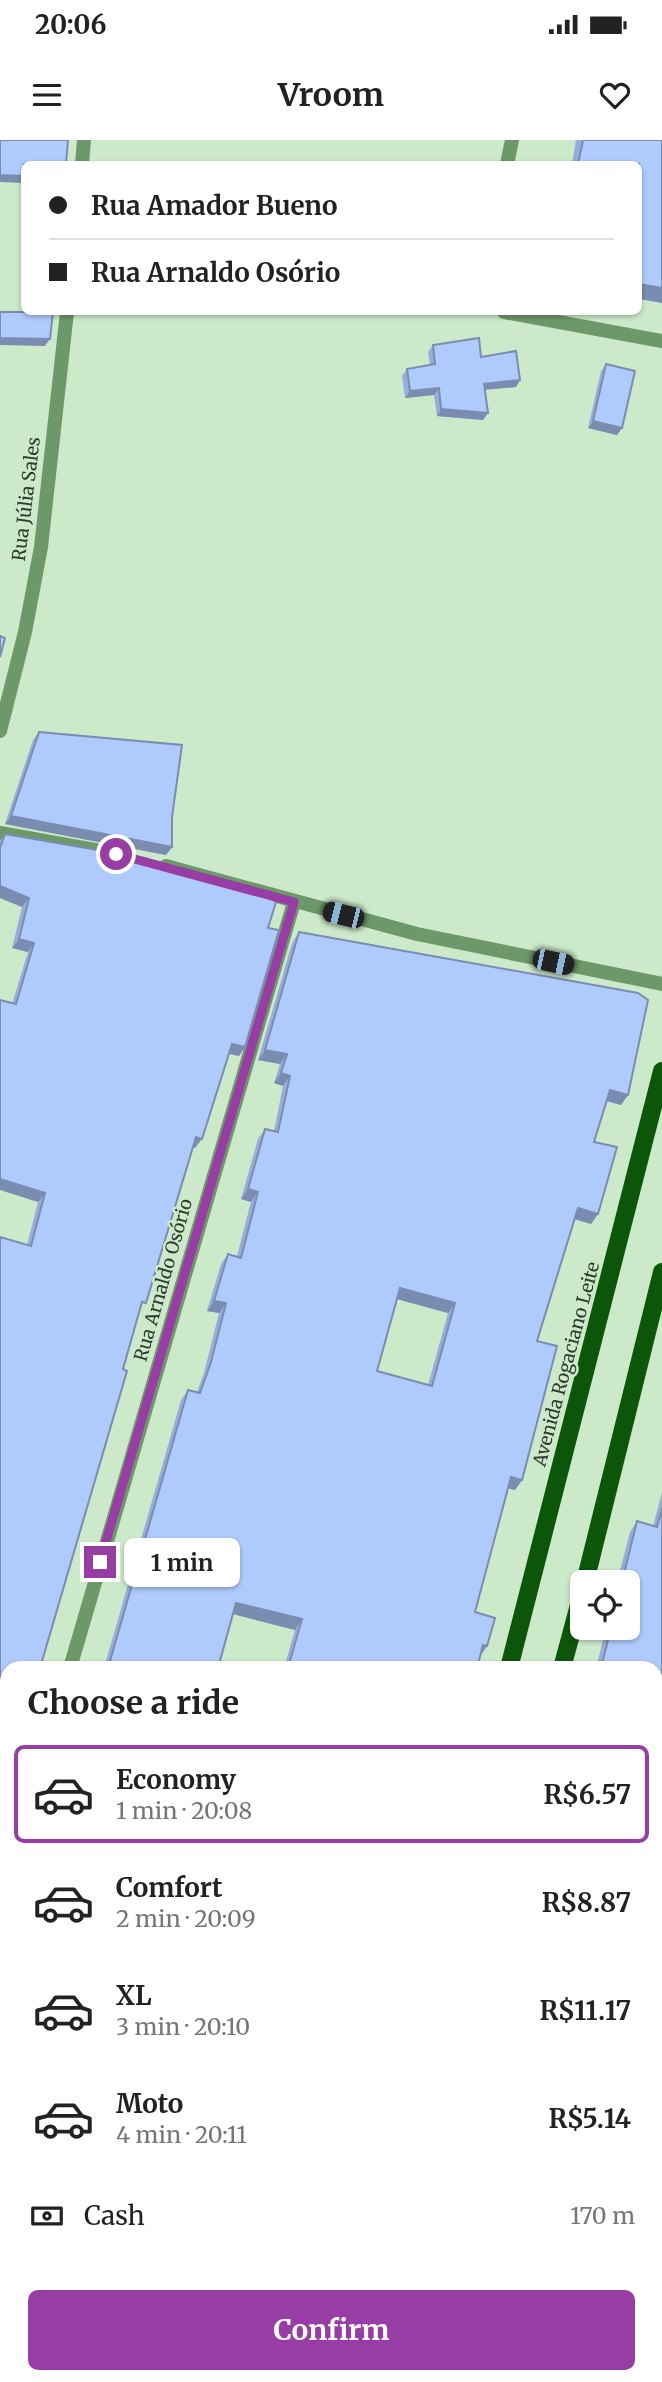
<!DOCTYPE html>
<html lang="en">
<head>
<meta charset="utf-8">
<style>
	:root { --surface:#fff; --page:#f2f2f2; --text:#222; --muted:#767676; --line:#e0e0e0; --accent:#983ca6 }
	body { margin:0; font-family:Merriweather,serif; background:var(--page); color:var(--text); height:100vh; display:flex; flex-direction:column; font-size:26px; white-space:nowrap }
	* { box-sizing:border-box; margin:0 }
	p { font-size:23px; color:var(--muted) }
	.icon { flex:none; width:38px; height:38px; fill:none; stroke:currentColor; stroke-width:2; stroke-linecap:round; stroke-linejoin:round }
	.map { position:relative; flex:1; overflow:hidden }
	.sheet { position:absolute; left:0px; top:1521px; width:663px; height:723px; display:flex; flex-direction:column; background:var(--surface); border-radius:21px 21px 0 0; box-shadow:0 2px 5px #0004 }
	.sheet>* { flex:none }
	.hud { position:absolute; left:21px; top:21px; width:621px; height:154px; border-radius:10px; box-shadow:0 2px 5px #0004; display:grid; align-content:center; height:154px; padding:0 28px; background:var(--surface) }
	.controls { position:absolute; left:570px; top:1430px; display:grid; gap:14px }
	.controls a { display:grid; place-items:center; width:70px; height:70px; border-radius:10px; background:var(--surface); box-shadow:0 2px 5px #0004; font-size:35px }
	.end { position:absolute; width:32px; height:32px; margin:-16px; border:9px solid #983ca6; background:#fff; box-shadow:0 0 0 4px #fff }
	.from { border-radius:50% }
	.bubble { position:absolute; height:49px; border-radius:10px; background:var(--surface); box-shadow:0 2px 5px #0004; font-size:23px; font-weight:700; line-height:49px; text-align:center }
	.car { position:absolute; width:21px; height:42px; margin:-21px -10px; border-radius:9px; box-shadow:0 0 5px 2px #0007; background:linear-gradient(#222 24%,#8ab4d8 0 40%,#222 0 76%,#8ab4d8 0 86%,#222 0) }
	.hud b { display:flex; align-items:center; gap:24px; height:66px; font-size:26px }
	.hud b+b { border-top:2px solid var(--line) }
	.hud i { width:18px; height:18px; background:var(--text) }
	ul { padding:0; list-style:none }
	li { display:flex; align-items:center; gap:21px; height:98px; margin:0 14px 10px; padding:0 14px; border:4px solid transparent; border-radius:10px }
	li div { flex:1 }
	li b { display:block; font-size:26px }
	li em { font-style:normal; font-weight:700 }
	li.active { border-color:var(--accent) }
	li>.icon { width:63px; height:63px; stroke-width:1.5 }
	h2 { padding:0 28px; font-size:32px; line-height:84px }
	.pay { display:flex; align-items:center; gap:18px; height:77px; padding:0 28px; font-size:26px }
	.pay p { margin-inline-start:auto }
	.cta { display:flex; gap:14px; margin-top:auto; padding:14px 28px }
	.cta a { flex:1; height:80px; border-radius:10px; background:var(--accent); color:#fff; font-size:28px; font-weight:700; line-height:80px; text-align:center }
	.status { display:flex; justify-content:space-between; align-items:center; height:49px; padding:0 35px; background:var(--surface); direction:ltr }
	.status svg { height:19px; fill:currentColor }
	header { display:flex; justify-content:space-between; align-items:center; height:91px; padding:0 28px; background:var(--surface); font-size:32px; font-weight:700 }
	.map>svg:first-child { display:block }
</style>
</head>
<body>
<div class="status"><b>20:06</b><svg viewBox="0 0 49 12"><path d="M0 12V9h3v3zM5 12V6h3v6zM10 12V3h3v9zM15 12V0h3v12zM26 1h20v11H26zM47 4h2v5h-2z"/></svg></div>
<header><svg class="icon" aria-label="menu" viewBox="0 0 24 24"><path d="M4 6h16M4 12h16M4 18h16"/></svg>Vroom<svg class="icon" aria-label="heart" viewBox="0 0 24 24"><path d="M12 20l-8-8c-3-5 5-10 8-4 3-6 11-1 8 4z"/></svg></header>
<div class="map">
<svg width="662" height="2242" viewBox="0 0 662 2242">
	<defs>
		<pattern id="grass-tufts" width="24" height="20" patternUnits="userSpaceOnUse" patternTransform="scale(1.75)"><rect width="24" height="20" fill="#f6a29f"/><path d="M3 7l-1-3M5 7V3M7 7l1-3M15 17l-1-3M17 17v-4M19 17l1-3" fill="none" stroke="#c88582"/></pattern>
	</defs>
	<rect width="100%" height="100%" fill="#cceac9"/>
	<polygon fill="url(#grass-tufts)" points="0,1885 7,1887 7,2236 291,2237 289,2242 0,2242"/>
	<polygon fill="#f6a29f" points="13,2236 275,2236 275,2237 273,2242 11,2242"/>
	<g fill="none" stroke-linecap="round" stroke-linejoin="round">
		<g stroke="#6d9869" stroke-width="14">
			<polyline points="507,24 512,0"/>
			<polyline points="504,172 662,201"/>
		</g>
		<g stroke="#6d9869" stroke-width="14">
			<polyline points="82,24 84,0"/>
			<polyline points="0,591 25,492 41,407 67,172"/>
			<polyline points="0,693 112,713"/>
			<polyline points="166,726 417,794 662,844"/>
			<polyline points="70,1528 294,762"/>
			<polyline points="0,1814 5,1813 1,1761 7,1741"/>
			<polyline points="656,2042 662,2044"/>
			<polyline points="590,2242 592,2236"/>
		</g>
		<g stroke="#30742b" stroke-width="14">
			<polyline points="0,1761 7,1763"/>
			<polyline points="656,1958 662,1959"/>
		</g>
		<g stroke="#0b5608" stroke-width="18">
			<polyline points="585,1442 662,1132"/>
			<polyline points="509,1528 662,931"/>
			<polyline points="562,1528 583,1450"/>
			<polyline points="321,2242 323,2236"/>
			<polyline points="369,2242 370,2236"/>
		</g>
	</g>
	<g fill="#96aed9" fill-rule="evenodd">
		<polygon points="576,0 662,0 639,24 572,24"/>
		<polygon points="433,205 481,217 520,240 516,247 485,250 488,273 483,280 437,276 434,255 405,258 402,236 407,229 430,225 428,212"/>
		<polygon points="606,224 622,288 617,295 588,288 601,231"/>
		<polygon points="39,592 172,677 172,707 166,715 5,684 33,600"/>
		<polygon points="5,694 184,734 268,788 245,907 239,916 229,914 195,1008 193,1007 139,1172 7,1528 6,1650 0,1659 27,1105 38,1062 12,864 28,812 12,808 22,767 0,758 0,701"/>
		<path d="M299 792 621 965 607 961 594 1002 598 1074 591 1084 574 1079 537 1201 522 1340 515 1350 508 1348 475 1472 487 1506 480 1516 477 1528H284L295 1490 233 1474 218 1528H104L181 1260 188 1250 197 1252 204 1233 219 1173 207 1171 221 1124 228 1114 237 1116 251 1062 241 1059 258 999 265 989 274 991 283 946 274 943 280 924 258 920 292 803ZM397 1159 448 1173 428 1245 377 1231Z"/>
		<polygon points="662,1352 662,1811 656,1528 596,1528 606,1488 628,1488 628,1442 617,1442 630,1392 637,1381 653,1386"/>
		<polygon points="400,2236 588,2236 590,2239 598,2242 398,2242"/>
	</g>
	<g fill="#7a8db0">
		<polygon points="0,35 24,36 24,43 0,42"/>
		<polygon points="639,144 662,148 662,163 639,159"/>
		<polygon points="0,198 50,199 45,206 0,205"/>
		<polygon points="520,240 516,247 479,250 484,244"/>
		<polygon points="439,248 434,255 405,258 410,251"/>
		<polygon points="441,269 488,273 483,280 437,276"/>
		<polygon points="593,281 622,288 617,295 588,288"/>
		<polygon points="11,676 172,707 166,715 5,684"/>
		<polygon points="0,746 29,758 22,767 0,758"/>
		<polygon points="19,799 34,803 28,812 12,808"/>
		<polygon points="232,904 245,907 239,916 225,913"/>
		<polygon points="265,910 287,914 280,924 258,920"/>
		<polygon points="281,933 290,936 283,946 274,943"/>
		<polygon points="610,950 628,955 621,965 603,960"/>
		<polygon points="196,997 202,999 195,1008 189,1006"/>
		<polygon points="0,1039 45,1053 38,1062 0,1050"/>
		<polygon points="248,1049 258,1052 251,1062 241,1059"/>
		<polygon points="578,1068 598,1074 591,1084 571,1078"/>
		<polygon points="400,1148 455,1163 448,1173 393,1158"/>
		<polygon points="214,1161 226,1163 219,1173 207,1171"/>
		<polygon points="511,1337 522,1340 515,1350 503,1347"/>
		<polygon points="236,1463 302,1479 295,1490 229,1473"/>
		<polygon points="483,1505 487,1506 480,1516"/>
		<polygon points="656,1797 662,1799 662,1811 656,1809"/>
		<polygon points="656,2013 662,2015 662,2024 656,2022"/>
	</g>
	<g fill="#afcafc" stroke="#7a8db0" stroke-width="2" fill-rule="evenodd">
		<polygon points="0,0 68,0 66,24 24,24 24,36 0,35"/>
		<polygon points="583,0 662,0 662,148 639,144 639,24 578,24"/>
		<polygon points="0,172 53,172 50,199 0,198"/>
		<polygon points="479,198 481,217 516,211 520,240 484,244 488,273 441,269 439,248 410,251 407,229 435,224 433,205"/>
		<polygon points="606,224 635,231 622,288 593,281"/>
		<polygon points="0,496 5,498 0,517"/>
		<polygon points="39,592 182,605 172,677 172,707 11,676"/>
		<polygon points="5,694 144,718 185,730 184,734 269,758 276,762 268,788 279,790 245,907 232,904 202,999 196,997 146,1163 142,1162 123,1229 127,1231 40,1528 7,1528 7,1648 6,1650 3,1649 0,1659 0,1097 31,1106 45,1053 0,1039 0,860 16,864 34,803 19,799 29,758 0,746 0,708"/>
		<path d="M299 792 638 853 648 860 628 955 610 950 594 1002 617 1007 598 1074 578 1068 537 1201 557 1206 522 1340 511 1337 475 1472 495 1478 487 1506 483 1505 477 1528H288L302 1479 236 1463 218 1528H108L188 1250 200 1253 211 1222 226 1163 214 1161 228 1114 241 1118 258 1052 248 1049 265 989 278 992 290 936 281 933 287 914 265 910ZM400 1148 455 1163 432 1246 377 1231Z"/>
		<polygon points="662,1368 662,1799 656,1797 656,1528 601,1528 611,1488 628,1488 628,1442 622,1442 637,1381 657,1387"/>
		<polygon points="656,1977 662,1979 662,2015 656,2013"/>
		<polygon points="656,2071 662,2073 662,2242 598,2242 605,2236 656,2236"/>
		<polygon points="404,2236 588,2236 590,2239 598,2242 402,2242"/>
	</g>
	<g fill="none" stroke-linecap="round" stroke-linejoin="round">
		<polyline stroke="#983ca6" stroke-width="9" points="100,1422 294,762 116,714"/>
	</g>
	<g text-anchor="middle" dominant-baseline="central" stroke-width="5" stroke-linejoin="round" paint-order="stroke">
		<g font-size="18" fill="#2e3a2d" stroke="#cceac9">
			<text transform="translate(26 359) rotate(-83)">Rua Júlia Sales</text>
			<text transform="translate(163 1140) rotate(-74)">Rua Arnaldo Osório</text>
			<text transform="translate(566 1224) rotate(-75)">Avenida Rogaciano Leite</text>
		</g>
	</g>
</svg>
<div class="controls">
<a><svg class="icon" aria-label="locate" viewBox="0 0 24 24"><circle cx="12" cy="12" r="6"/><path d="M12 2v4M12 18v4M2 12h4M18 12h4"/></svg></a>
</div>
<i class="end from" style="left:116px;top:714px"></i>
<i class="end" style="left:100px;top:1422px"></i>
<div class="bubble" style="left:124px;top:1398px;width:116px">1 min</div>
<i class="car" style="left:343px;top:775px;rotate:284deg"></i>
<i class="car" style="left:553px;top:822px;rotate:102deg"></i>
<div class="hud">
<b><i class="from"></i>Rua Amador Bueno</b>
<b><i></i>Rua Arnaldo Osório</b>
</div>
<section class="sheet">
<h2>Choose a ride</h2>
<ul>
<li class="active"><svg class="icon" aria-label="car" viewBox="0 0 24 24"><path d="M5 17H2v-5l4-1 3-4h7l3 4 3 1v5h-3M9 17h6M6 11h13"/><circle cx="7" cy="17" r="2"/><circle cx="17" cy="17" r="2"/></svg><div><b>Economy</b><p>1 min · 20:08</p></div><em>R$6.57</em></li>
<li><svg class="icon" aria-label="car" viewBox="0 0 24 24"><path d="M5 17H2v-5l4-1 3-4h7l3 4 3 1v5h-3M9 17h6M6 11h13"/><circle cx="7" cy="17" r="2"/><circle cx="17" cy="17" r="2"/></svg><div><b>Comfort</b><p>2 min · 20:09</p></div><em>R$8.87</em></li>
<li><svg class="icon" aria-label="car" viewBox="0 0 24 24"><path d="M5 17H2v-5l4-1 3-4h7l3 4 3 1v5h-3M9 17h6M6 11h13"/><circle cx="7" cy="17" r="2"/><circle cx="17" cy="17" r="2"/></svg><div><b>XL</b><p>3 min · 20:10</p></div><em>R$11.17</em></li>
<li><svg class="icon" aria-label="car" viewBox="0 0 24 24"><path d="M5 17H2v-5l4-1 3-4h7l3 4 3 1v5h-3M9 17h6M6 11h13"/><circle cx="7" cy="17" r="2"/><circle cx="17" cy="17" r="2"/></svg><div><b>Moto</b><p>4 min · 20:11</p></div><em>R$5.14</em></li>
</ul>
<div class="pay"><svg class="icon" aria-label="cash" viewBox="0 0 24 24"><path d="M3 7h18v10H3z"/><circle cx="12" cy="12" r="2"/></svg>Cash<p>170 m</p></div>
<div class="cta"><a>Confirm</a></div>
</section>
</div>
</body>
</html>
